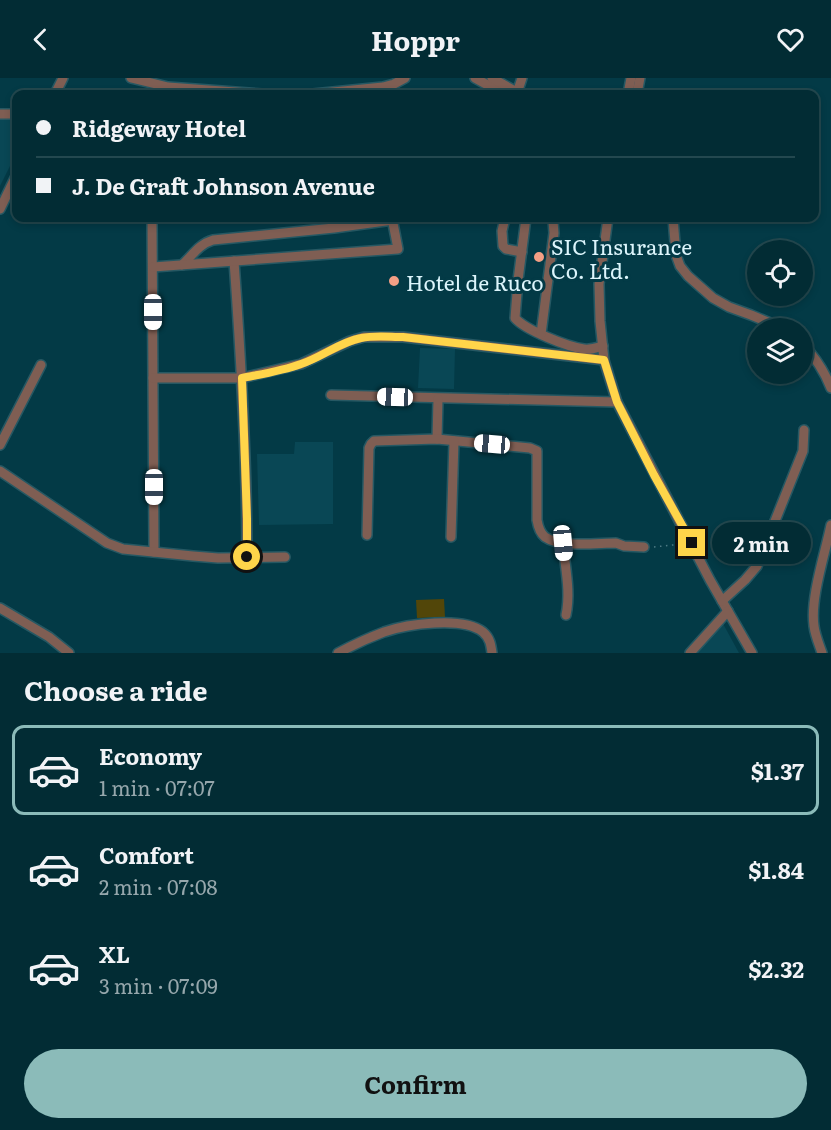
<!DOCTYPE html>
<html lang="en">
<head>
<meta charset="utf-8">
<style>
	:root { --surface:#022c34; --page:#103840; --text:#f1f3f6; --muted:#96a7ac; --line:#23484f; --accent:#8bbbb9 }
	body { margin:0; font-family:Literata,serif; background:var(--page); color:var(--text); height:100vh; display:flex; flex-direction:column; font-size:22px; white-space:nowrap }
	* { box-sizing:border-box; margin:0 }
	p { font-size:20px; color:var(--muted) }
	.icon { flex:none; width:33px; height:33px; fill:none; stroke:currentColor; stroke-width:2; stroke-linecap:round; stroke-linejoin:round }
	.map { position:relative; height:575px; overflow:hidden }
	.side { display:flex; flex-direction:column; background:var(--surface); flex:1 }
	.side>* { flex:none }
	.hud { position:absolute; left:12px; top:12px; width:807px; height:132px; border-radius:12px; box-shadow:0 3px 9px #0003,0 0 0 2px var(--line); display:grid; align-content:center; height:132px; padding:0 24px; background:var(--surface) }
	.controls { position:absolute; left:747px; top:162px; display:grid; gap:12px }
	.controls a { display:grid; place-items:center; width:66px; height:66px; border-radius:50%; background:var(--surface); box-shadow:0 3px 9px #0003,0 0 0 2px var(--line); font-size:30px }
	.end { position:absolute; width:27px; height:27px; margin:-14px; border:8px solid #ffd54a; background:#111; box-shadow:0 0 0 3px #111 }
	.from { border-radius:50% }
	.bubble { position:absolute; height:42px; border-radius:21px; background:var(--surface); box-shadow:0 3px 9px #0003,0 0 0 2px var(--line); font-size:20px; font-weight:700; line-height:42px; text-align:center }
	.car { position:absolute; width:18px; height:36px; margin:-18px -9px; border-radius:8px; box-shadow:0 0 4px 2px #0007; background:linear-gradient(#fff 24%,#345 0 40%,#fff 0 76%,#345 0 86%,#fff 0) }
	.hud b { display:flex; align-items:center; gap:21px; height:57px; font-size:22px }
	.hud b+b { border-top:2px solid var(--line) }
	.hud i { width:15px; height:15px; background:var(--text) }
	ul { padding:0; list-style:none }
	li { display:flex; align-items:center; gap:18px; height:90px; margin:0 12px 9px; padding:0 12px; border:3px solid transparent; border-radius:12px }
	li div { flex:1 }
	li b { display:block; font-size:22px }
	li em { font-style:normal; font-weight:700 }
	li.current { border-color:var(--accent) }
	li>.icon { width:54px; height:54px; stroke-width:1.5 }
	h2 { padding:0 24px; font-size:27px; line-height:72px }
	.cta { display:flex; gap:12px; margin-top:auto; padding:12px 24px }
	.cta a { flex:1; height:69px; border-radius:36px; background:var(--accent); color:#111; font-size:24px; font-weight:700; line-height:69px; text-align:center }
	header { display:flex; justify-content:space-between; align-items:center; height:78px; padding:0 24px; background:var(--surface); font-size:27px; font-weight:700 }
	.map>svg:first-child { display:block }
</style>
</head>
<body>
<header><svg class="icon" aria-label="back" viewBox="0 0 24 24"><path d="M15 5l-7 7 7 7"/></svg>Hoppr<svg class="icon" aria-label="heart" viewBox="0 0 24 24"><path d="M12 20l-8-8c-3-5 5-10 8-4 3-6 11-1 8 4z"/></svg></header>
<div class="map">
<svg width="831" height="575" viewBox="0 0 831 575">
	<rect width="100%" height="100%" fill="#033a46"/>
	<g fill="#094755">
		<polygon points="0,42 14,42 16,44 16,76 0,108"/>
		<polygon points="420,270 455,271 454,311 418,310"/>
		<polygon points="295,364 333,364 333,446 259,447 257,376 294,376"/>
		<polygon points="721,542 739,575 696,575"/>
	</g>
	<polygon fill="#524609" points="444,521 445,539 417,540 416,522"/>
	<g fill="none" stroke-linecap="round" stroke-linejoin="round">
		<g stroke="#265863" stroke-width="12">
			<g id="minor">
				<polyline points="131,0 168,9 262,16"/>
				<polyline points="475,0 504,16"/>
				<polyline points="492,0 520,16"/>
				<polyline points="517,15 522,0"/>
				<polyline points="55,16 63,0"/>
				<polyline points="287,16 313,16 383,9 394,6 405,0"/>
				<polyline points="628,16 631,0"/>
				<polyline points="637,16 640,0"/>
				<polyline points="0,36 16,36"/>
				<polyline points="0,131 16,98"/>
				<polyline points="152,140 154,474"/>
				<polyline points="505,140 502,153 503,168 506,171 522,174"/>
				<path d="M526 140 518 202 515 240C525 252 568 269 584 271 591 272 596 270 603 268"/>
				<polyline points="608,140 599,206 600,243 604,282 617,324 710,502 752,575"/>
				<polyline points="673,140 676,177 680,188 688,198 713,220 729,229 751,237 782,250"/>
				<path d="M234 183C241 281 247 380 247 479"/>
				<path d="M182 187C192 178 199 166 213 162L334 150 393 142"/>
				<polyline points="153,189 398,171 392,140"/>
				<polyline points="541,256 554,155 553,143 552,140"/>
				<path d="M802 265C815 279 824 292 831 310"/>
				<polyline points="153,300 242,300 301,286 350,263 364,259 403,259 604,282"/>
				<polyline points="331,317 617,324"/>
				<polyline points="437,361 438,321"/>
				<polyline points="0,367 41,287"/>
				<polyline points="0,393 107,465 123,471 193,478 218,480 285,479"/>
				<path d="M367 457 369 370 371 366 374 363 437 361 530 370 537 373V442C538 448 540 455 545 459 561 470 597 465 616 465L624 468 644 469"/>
				<polyline points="451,459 454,363"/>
				<path d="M563 465C565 490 571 513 566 537"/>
				<polyline points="722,523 745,502 757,488 803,373 804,352"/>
				<polyline points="0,530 49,559 69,575"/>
				<path d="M338 575C353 567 368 560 384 554 407 546 463 538 483 554 490 560 491 567 492 575"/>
				<polyline points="690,575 728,533"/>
				<path d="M822 575C819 566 815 557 814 548 810 520 825 476 831 447"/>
			</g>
		</g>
		<polyline stroke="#4e7b85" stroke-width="1.5" stroke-dasharray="1.5 4.5" stroke-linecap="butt" points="654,469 682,466"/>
		<use href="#minor" stroke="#7f5e53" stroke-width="9"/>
	</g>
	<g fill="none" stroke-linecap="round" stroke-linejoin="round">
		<path stroke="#ffd54a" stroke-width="8" d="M247 479V441L242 300C262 296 282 293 301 286 322 279 340 264 361 260 375 257 390 259 403 259L604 282 617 324 654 397 692 465"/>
	</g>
	<g fill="#f39f85" stroke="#033a46" stroke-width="2">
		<circle cx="539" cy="179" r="6"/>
		<circle cx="394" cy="203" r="6"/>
	</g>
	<g text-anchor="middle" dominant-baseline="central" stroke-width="6" stroke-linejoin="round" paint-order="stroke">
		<g font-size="21" fill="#dcf5fc" stroke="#033a46" text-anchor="start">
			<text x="551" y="167">SIC Insurance<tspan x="551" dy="24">Co. Ltd.</tspan></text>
			<text x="406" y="203">Hotel de Ruco</text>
		</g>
	</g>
</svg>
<div class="controls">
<a><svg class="icon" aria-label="locate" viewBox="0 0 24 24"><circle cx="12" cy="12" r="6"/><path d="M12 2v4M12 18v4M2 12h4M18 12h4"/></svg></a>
<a><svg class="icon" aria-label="layers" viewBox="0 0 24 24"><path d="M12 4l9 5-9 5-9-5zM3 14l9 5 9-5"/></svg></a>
</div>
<i class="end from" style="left:247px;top:479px"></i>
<i class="end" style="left:692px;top:465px"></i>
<div class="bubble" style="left:712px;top:444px;width:99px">2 min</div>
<i class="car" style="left:153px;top:234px;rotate:180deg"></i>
<i class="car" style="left:395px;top:319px;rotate:272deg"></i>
<i class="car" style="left:492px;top:366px;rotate:275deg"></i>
<i class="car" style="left:154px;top:409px;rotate:180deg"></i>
<i class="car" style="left:563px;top:465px;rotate:175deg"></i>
<div class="hud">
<b><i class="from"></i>Ridgeway Hotel</b>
<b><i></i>J. De Graft Johnson Avenue</b>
</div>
</div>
<section class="side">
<h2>Choose a ride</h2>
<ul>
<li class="current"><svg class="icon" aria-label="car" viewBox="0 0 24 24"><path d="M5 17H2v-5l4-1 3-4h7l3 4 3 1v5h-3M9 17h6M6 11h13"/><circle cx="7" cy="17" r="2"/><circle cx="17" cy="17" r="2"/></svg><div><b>Economy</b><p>1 min · 07:07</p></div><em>$1.37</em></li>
<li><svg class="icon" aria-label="car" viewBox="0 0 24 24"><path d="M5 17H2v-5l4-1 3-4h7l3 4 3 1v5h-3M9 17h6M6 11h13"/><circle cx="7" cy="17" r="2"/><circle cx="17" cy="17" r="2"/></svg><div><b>Comfort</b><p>2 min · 07:08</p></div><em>$1.84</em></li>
<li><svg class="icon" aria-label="car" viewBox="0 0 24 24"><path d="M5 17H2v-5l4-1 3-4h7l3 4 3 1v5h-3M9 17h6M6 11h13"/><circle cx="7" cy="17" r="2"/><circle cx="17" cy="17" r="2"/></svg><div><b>XL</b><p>3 min · 07:09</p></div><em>$2.32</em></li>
</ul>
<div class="cta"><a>Confirm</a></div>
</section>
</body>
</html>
